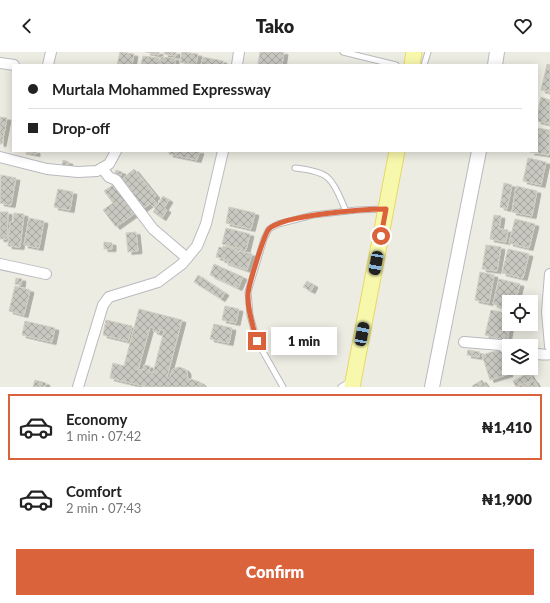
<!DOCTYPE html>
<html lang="en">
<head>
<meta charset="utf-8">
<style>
	:root { --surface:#fff; --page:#f6f6f6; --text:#222; --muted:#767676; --line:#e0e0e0; --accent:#db633b }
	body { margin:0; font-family:Lato,sans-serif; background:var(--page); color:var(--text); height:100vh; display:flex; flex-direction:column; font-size:15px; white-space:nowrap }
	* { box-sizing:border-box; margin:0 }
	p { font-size:13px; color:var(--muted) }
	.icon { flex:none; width:22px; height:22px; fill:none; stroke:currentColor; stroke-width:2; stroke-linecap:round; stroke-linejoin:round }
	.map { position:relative; height:335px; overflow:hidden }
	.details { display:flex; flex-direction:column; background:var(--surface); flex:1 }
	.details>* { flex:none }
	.guide { position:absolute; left:12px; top:12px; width:526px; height:88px; border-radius:0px; box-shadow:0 2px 10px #0003; display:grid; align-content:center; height:88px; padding:0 16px; background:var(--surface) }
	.buttons { position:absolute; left:502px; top:243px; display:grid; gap:8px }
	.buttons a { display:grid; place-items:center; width:36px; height:36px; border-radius:0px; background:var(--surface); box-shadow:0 2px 10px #0003; font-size:20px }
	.end { position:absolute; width:18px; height:18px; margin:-9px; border:5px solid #db633b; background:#fff; box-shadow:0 0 0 2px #fff }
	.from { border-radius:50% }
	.bubble { position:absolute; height:28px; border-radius:0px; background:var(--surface); box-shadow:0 2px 10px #0003; font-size:13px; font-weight:800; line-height:28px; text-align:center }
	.car { position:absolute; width:12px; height:24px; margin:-12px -6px; border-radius:5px; box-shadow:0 0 3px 1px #0007; background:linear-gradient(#222 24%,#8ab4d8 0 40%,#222 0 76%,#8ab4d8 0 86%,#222 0) }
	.guide b { display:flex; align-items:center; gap:14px; height:38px; font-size:15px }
	.guide b+b { border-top:1px solid var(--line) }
	.guide i { width:10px; height:10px; background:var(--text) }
	ul { padding:7px 0 0; list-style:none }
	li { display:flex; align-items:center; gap:12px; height:66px; margin:0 8px 6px; padding:0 8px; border:2px solid transparent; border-radius:0px }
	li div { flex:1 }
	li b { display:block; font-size:15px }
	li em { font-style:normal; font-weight:800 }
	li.selected { border-color:var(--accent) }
	li>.icon { width:36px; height:36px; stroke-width:1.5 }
	.cta { display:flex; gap:8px; margin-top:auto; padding:8px 16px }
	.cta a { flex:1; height:46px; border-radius:0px; background:var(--accent); color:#fff; font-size:16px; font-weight:800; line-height:46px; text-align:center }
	header { display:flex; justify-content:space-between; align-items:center; height:52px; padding:0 16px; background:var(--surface); font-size:18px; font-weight:800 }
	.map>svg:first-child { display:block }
</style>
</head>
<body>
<header><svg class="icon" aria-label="back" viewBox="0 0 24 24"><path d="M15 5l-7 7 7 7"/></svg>Tako<svg class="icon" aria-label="heart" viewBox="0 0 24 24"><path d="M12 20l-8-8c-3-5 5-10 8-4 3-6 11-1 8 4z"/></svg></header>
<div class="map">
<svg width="550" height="335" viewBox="0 0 550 335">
	<defs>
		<pattern id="building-cross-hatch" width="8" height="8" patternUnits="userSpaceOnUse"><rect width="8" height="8" fill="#c8c7c0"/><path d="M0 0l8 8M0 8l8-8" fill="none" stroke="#a5a5a0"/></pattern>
		<filter id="shadow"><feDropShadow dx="4" dy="2.5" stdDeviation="0" flood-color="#0004"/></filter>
	</defs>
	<rect width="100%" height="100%" fill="#edece3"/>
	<g fill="url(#building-cross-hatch)" stroke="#d1cfc2" fill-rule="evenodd" filter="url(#shadow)">
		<polygon points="120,0 134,2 132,13 117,13"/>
		<polygon points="146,0 159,0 159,3"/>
		<polygon points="164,0 176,0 176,4 164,2"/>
		<polygon points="182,0 198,2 196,13 180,10"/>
		<polygon points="260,0 284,0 282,13 258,12"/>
		<polygon points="143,4 159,6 158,13 141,13"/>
		<polygon points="161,5 175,6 175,13 160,13"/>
		<polygon points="203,5 223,9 223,13 201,13"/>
		<polygon points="547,12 550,13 550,40 541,38"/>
		<polygon points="541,45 550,48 550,72 537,69 537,62"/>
		<polygon points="0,65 7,66 2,92 0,92"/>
		<polygon points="537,76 550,78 549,103 530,100 537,99"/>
		<polygon points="22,99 36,99 36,102"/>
		<polygon points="169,99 200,99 197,108 169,102"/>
		<polygon points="528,106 546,110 541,133 523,129"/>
		<polygon points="63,108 69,110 68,115 62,113"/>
		<polygon points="134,117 156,144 153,147 157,152 153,155 150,152 143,157 120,129"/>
		<polygon points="116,118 122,120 119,128 114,126"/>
		<polygon points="1,123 16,126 11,153 0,151"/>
		<polygon points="116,131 137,160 116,175 103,158 113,151 104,139"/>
		<polygon points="504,131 512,133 507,157 500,155"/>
		<polygon points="516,134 537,139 532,164 512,160"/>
		<polygon points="58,137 73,140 70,158 54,155"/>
		<polygon points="163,144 169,148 164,156 167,158 162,166 153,160"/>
		<polygon points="229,155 255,161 251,177 226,171"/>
		<polygon points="0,160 8,160 7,187 0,187"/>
		<polygon points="14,161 24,162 20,195 8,194 10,170 13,170"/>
		<polygon points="494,163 501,164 499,177 508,178 506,190 490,187"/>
		<polygon points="29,166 44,169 39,196 24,193"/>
		<polygon points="515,167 535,172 529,196 509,191"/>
		<polygon points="226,176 250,182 246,198 222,192"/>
		<polygon points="136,180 138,199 128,200 126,181"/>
		<polygon points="104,190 112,191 112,197 104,197"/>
		<polygon points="486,193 501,195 497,219 482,217"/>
		<polygon points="223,194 235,197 235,199 239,201 239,199 252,202 247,218 224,210 225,207 216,205 219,195 223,196"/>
		<polygon points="508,197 529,202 523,226 502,221"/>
		<polygon points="214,212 243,225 238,236 210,223"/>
		<polygon points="480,220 494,223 489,251 475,248"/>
		<polygon points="198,223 225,241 221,247 194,230"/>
		<polygon points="16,226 22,227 21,233 15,232"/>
		<polygon points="499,227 520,232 515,250 509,250 509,257 493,252"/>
		<polygon points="307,229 314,233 311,239 303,235"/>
		<polygon points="15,234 30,238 24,263 9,259"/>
		<polygon points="225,254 239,257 236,271 222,268"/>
		<path d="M139 257 182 268 167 325 169 326 173 317 179 315 185 317 187 320V326L200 330 205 335H147L110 326 113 311 124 314ZM150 275 154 276 153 279 159 281 160 277 164 279 153 321 149 320 150 314 144 313 143 318H138Z"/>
		<polygon points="491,258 509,262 509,272 510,272 507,289 485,283"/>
		<polygon points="106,268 132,274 128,289 103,283"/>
		<polygon points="25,269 55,276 52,290 22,283"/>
		<polygon points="214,272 232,276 229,291 210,287"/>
		<polygon points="524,292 524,294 510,294 510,293"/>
		<polygon points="502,297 509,322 490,328 482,303"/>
		<polygon points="468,298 480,300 479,305 467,303"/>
		<polygon points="529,321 533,328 516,335 513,329"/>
		<polygon points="35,328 46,331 45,335 33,335"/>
		<polygon points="482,328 487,335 473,335 472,334"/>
		<polygon points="534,328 538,335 522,335"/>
	</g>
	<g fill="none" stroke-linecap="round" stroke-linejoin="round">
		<g stroke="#b8babf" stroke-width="7">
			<g id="lane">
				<polyline points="343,0 396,13"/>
				<polyline points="424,13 428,0"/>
				<path d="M295 116C304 117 321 119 328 126 337 134 341 149 346 159"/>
				<polyline points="283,335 257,289 250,263 248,240 264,187 269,177 278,172 313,163 357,158 384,157"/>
				<polyline points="341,335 351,329"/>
			</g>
		</g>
		<g stroke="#b8babf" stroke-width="12">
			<g id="street">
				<polyline points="0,11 14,13"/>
				<polyline points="48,13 51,0"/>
				<polyline points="237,13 239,0"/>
				<polyline points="0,105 47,117 78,120 97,119 109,112 116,99"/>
				<polyline points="102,116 109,125 116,128 153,177 187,206"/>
				<polyline points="0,212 46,222"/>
				<polyline points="550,222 547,260 550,294"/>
				<polyline points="464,290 501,293 509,299"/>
				<path d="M531 302C538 301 544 304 550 302"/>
				<polyline points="78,335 103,253 109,245 158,230 182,212 197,194 206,172 223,99"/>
			</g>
		</g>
		<g stroke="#b9bac0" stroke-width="16">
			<g id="secondary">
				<polyline points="495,13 497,0"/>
				<polyline points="432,335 479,99"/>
			</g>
		</g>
		<g stroke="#e6d864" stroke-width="17">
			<g id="primary">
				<polyline points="412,13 414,0"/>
				<polyline points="352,335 397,99"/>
			</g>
		</g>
		<use href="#lane" stroke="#fff" stroke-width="5"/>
		<use href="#street" stroke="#fff" stroke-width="10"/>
		<use href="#secondary" stroke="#fff" stroke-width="14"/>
		<use href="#primary" stroke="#f8f8ad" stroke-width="15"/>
	</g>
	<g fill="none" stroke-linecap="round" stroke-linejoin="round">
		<path stroke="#db633b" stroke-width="5" d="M257 289C253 274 247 257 248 241 249 233 264 182 269 177 283 163 364 157 386 157L381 184"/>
	</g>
</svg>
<div class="buttons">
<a><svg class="icon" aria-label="locate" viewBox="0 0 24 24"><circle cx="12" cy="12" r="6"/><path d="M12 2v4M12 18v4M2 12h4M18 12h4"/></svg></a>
<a><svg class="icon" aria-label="layers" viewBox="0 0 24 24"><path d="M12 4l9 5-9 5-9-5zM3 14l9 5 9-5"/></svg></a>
</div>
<i class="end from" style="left:381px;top:184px"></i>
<i class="end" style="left:257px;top:289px"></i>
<div class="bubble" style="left:271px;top:275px;width:66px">1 min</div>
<i class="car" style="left:376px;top:211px;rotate:190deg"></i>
<i class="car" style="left:362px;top:282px;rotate:11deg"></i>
<div class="guide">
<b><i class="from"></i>Murtala Mohammed Expressway</b>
<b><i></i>Drop-off</b>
</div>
</div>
<section class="details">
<ul>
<li class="selected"><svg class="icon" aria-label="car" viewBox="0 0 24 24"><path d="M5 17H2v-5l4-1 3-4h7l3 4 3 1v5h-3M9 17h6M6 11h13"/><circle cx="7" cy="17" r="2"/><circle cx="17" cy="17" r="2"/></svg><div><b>Economy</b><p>1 min · 07:42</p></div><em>₦1,410</em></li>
<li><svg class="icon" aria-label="car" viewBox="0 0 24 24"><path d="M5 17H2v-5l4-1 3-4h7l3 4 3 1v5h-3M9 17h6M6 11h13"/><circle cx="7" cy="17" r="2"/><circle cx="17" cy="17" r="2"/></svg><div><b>Comfort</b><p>2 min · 07:43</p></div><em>₦1,900</em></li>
</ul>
<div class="cta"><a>Confirm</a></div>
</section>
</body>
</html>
